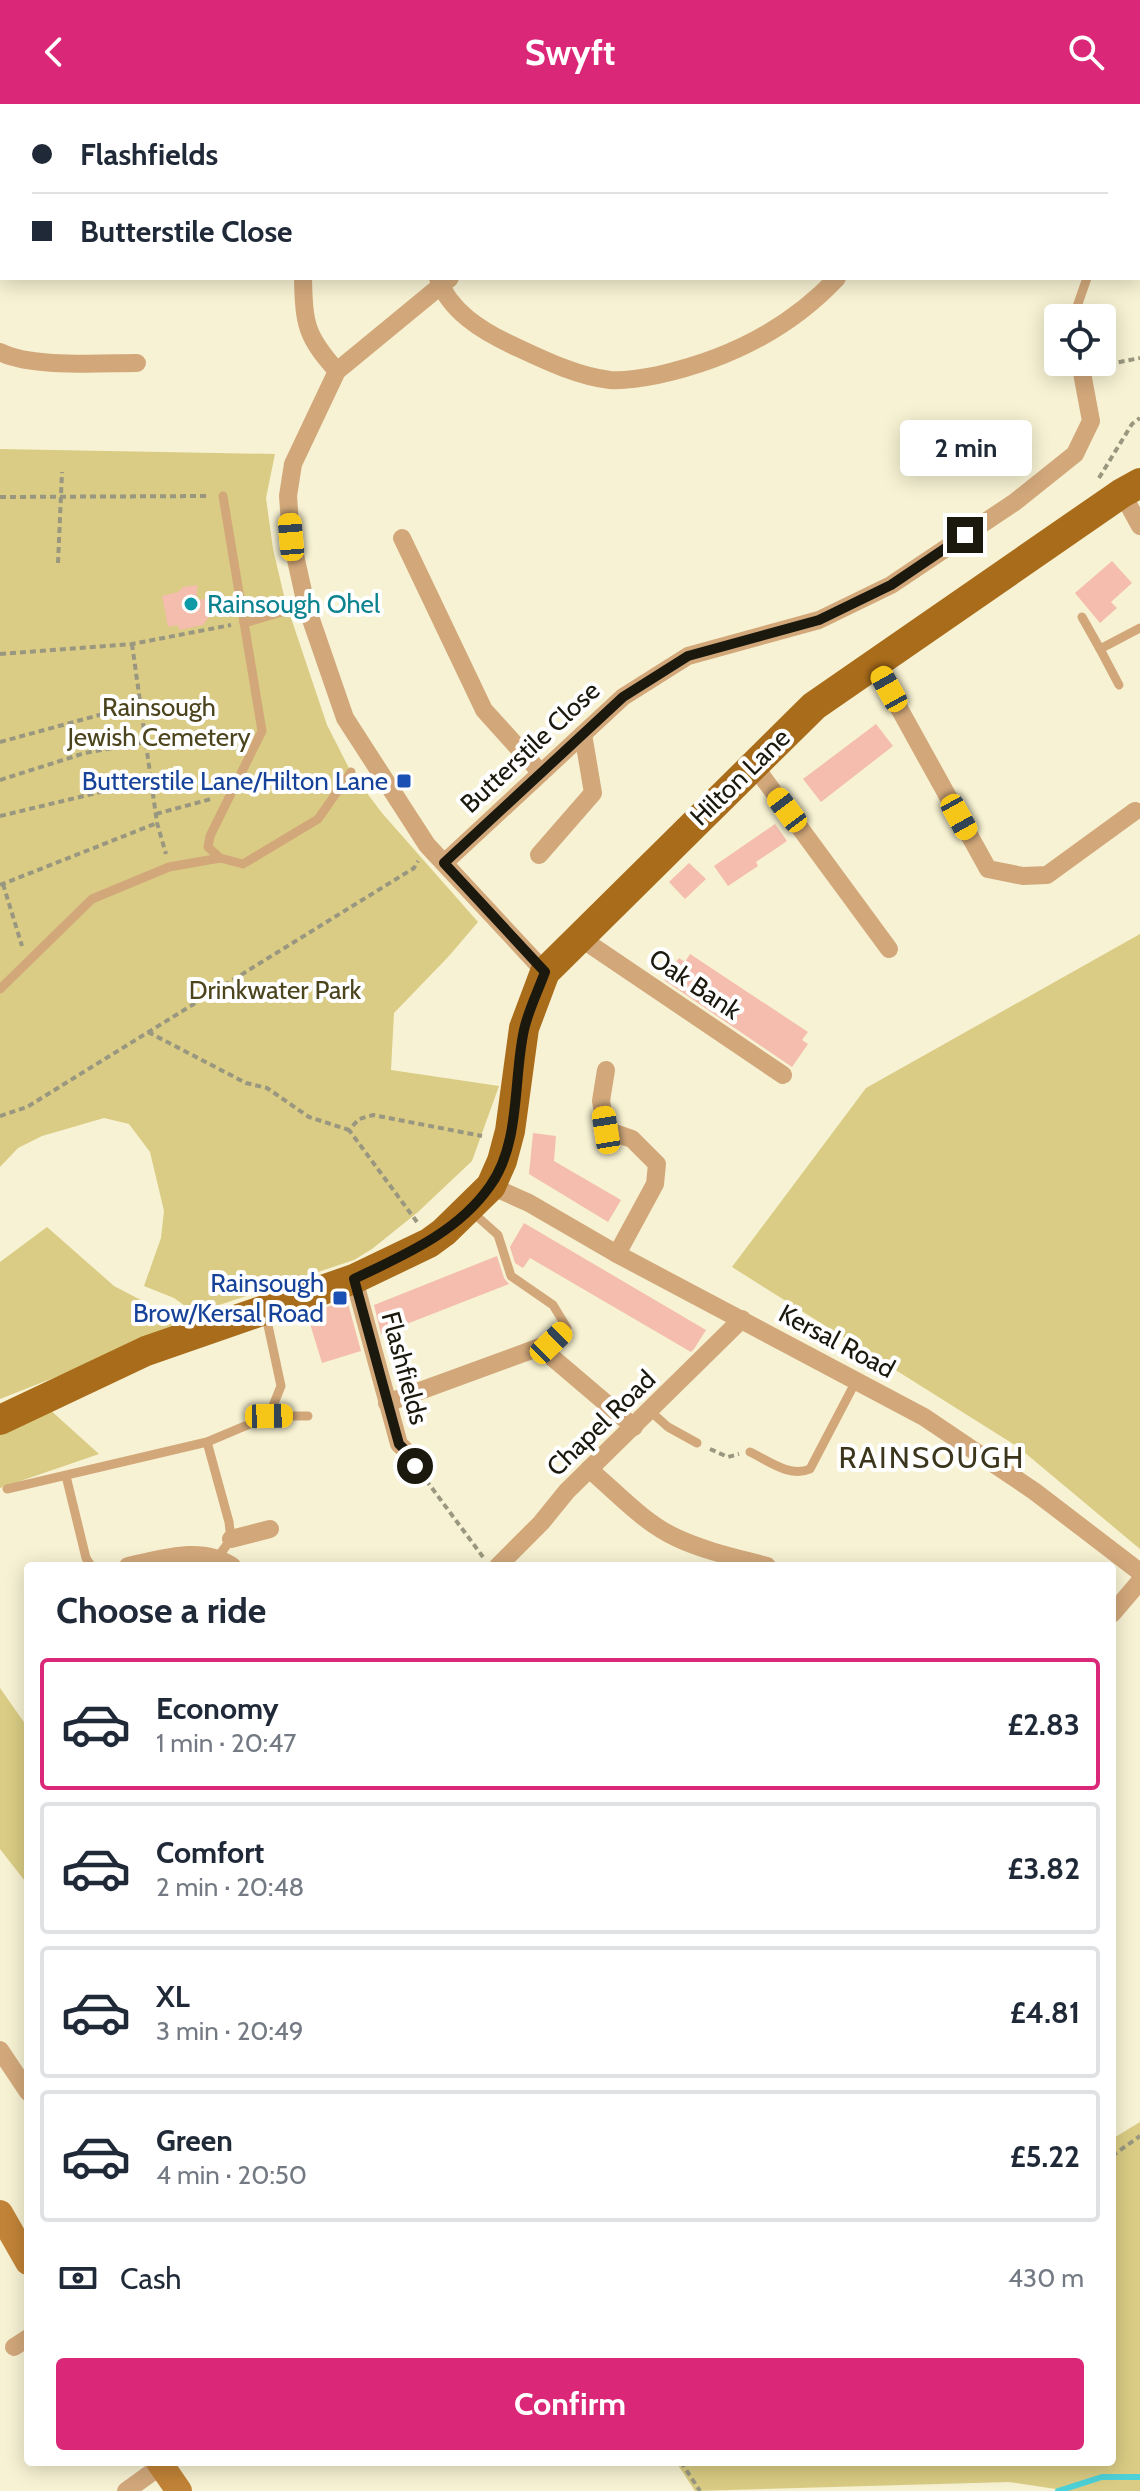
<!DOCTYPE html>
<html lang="en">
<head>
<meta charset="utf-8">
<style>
	:root { --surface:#fff; --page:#f2f2f3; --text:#1f2937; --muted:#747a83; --line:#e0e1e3; --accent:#db2777 }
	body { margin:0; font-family:Cabin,sans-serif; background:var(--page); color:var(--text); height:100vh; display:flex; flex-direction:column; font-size:30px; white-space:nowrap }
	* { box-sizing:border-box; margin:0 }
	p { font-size:26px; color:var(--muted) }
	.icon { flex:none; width:44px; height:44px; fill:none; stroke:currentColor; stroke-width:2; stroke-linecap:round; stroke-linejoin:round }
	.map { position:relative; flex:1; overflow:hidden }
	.side { position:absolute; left:24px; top:1458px; width:1092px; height:904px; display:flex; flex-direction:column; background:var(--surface); border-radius:8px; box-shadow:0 4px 20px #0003 }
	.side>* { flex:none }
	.hud { position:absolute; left:0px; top:0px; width:1140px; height:176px; box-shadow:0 4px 20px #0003; display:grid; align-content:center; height:176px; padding:0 32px; background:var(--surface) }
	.buttons { position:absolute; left:1044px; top:200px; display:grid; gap:16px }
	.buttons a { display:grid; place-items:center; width:72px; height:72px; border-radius:8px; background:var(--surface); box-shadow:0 4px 20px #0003; font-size:40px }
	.end { position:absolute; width:36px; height:36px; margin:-18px; border:10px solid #1b190e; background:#fff; box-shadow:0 0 0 4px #fff }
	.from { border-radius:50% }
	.bubble { position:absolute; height:56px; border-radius:8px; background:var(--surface); box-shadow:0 4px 20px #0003; font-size:26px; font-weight:700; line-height:56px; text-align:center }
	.car { position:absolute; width:24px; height:48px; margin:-24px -12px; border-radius:10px; box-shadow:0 0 6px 2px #0007; background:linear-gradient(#f5c518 24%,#345 0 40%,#f5c518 0 76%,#345 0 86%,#f5c518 0) }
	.hud b { display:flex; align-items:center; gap:28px; height:76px; font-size:30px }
	.hud b+b { border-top:2px solid var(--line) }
	.hud i { width:20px; height:20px; background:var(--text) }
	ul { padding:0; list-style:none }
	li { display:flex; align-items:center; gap:24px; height:132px; margin:0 16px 12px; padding:0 16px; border:4px solid var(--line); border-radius:8px }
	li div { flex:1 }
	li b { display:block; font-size:30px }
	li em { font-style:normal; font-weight:700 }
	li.selected { border-color:var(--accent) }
	li>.icon { width:72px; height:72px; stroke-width:1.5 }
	h2 { padding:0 32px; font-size:36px; line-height:96px }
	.pay { display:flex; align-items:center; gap:20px; height:88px; padding:0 32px; font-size:30px }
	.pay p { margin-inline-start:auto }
	.primary-button { display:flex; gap:16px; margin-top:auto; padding:16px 32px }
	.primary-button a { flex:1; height:92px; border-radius:8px; background:var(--accent); color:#fff; font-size:32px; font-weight:700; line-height:92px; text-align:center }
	header { display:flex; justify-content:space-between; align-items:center; height:104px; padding:0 32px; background:var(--accent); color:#fff; font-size:36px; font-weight:700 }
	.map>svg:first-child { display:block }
</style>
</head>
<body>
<header><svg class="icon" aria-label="back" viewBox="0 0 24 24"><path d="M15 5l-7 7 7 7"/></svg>Swyft<svg class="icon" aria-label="search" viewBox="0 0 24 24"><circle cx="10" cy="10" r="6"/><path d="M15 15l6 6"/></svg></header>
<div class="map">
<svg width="1140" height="2387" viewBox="0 0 1140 2387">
	<rect width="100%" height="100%" fill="#f7f2d3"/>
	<g fill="#dacc84">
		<polygon points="0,345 275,350 266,394 273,445 285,496 327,621 351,668 382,709 478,818 449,852 394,909 391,966 499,982 472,1057 418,1108 372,1145 354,1156 195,1209 174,1194 144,1182 161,1134 164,1107 150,1048 129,1020 104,1014 42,1032 18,1044 0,1063"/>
		<polygon points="1140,830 1140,1445 1018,1343 732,1163 866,984"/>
		<polygon points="47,1123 114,1182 175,1214 175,1226 0,1295 0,1158"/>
		<polygon points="48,1304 99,1350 0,1384 0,1330"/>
		<polygon points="0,1584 28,1624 28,1781 0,1745"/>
		<polygon points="1140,2018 1140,2387 1069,2387 1009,2378 695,2387 676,2358 1112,2358 1112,2035"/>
	</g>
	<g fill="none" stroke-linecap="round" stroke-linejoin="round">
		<polyline stroke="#4dd1d8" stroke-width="6" points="1058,2387 1102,2373 1140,2373"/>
	</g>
	<g fill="#f4bdad">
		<polygon points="1112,457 1132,479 1111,498 1117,504 1100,519 1075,489"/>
		<polygon points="197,481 197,496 224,492 203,521 179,526 178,521 168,523 162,492 178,488 183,483"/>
		<polygon points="876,620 893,642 821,698 803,675"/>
		<polygon points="775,720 787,737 756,758 758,762 728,782 714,762"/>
		<polygon points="689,759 706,775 685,795 669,778"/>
		<polygon points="690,850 808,928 802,936 808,940 792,963 664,876 679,854 685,858"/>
		<polygon points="533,1029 556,1032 554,1057 621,1096 608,1118 529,1070"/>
		<polygon points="524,1119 706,1226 694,1245 691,1248 530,1154 523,1164 515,1159 510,1143"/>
		<polygon points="497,1152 504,1174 509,1180 381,1230 374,1201"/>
		<polygon points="347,1196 361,1247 322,1259 307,1210"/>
	</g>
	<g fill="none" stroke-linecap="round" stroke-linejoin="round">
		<g stroke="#9a9780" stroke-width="4" stroke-dasharray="6 4" stroke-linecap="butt">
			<polyline points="1099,262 1140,254"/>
			<polyline points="1099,374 1132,320 1140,314"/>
			<polyline points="0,393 210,392"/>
			<polyline points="58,459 62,368"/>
			<polyline points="132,540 157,719 166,750"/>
			<polyline points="0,550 132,540 231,521"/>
			<polyline points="0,638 140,600"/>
			<polyline points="0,676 85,649 146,638"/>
			<polyline points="156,710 211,695"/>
			<polyline points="0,712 151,676"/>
			<polyline points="3,780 22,842"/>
			<polyline points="0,781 157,719"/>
			<polyline points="148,928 246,979 267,984 309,1013 349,1026"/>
			<polyline points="0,1012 27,1003 414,764 418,757"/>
			<polyline points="417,1118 349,1026 359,1015 373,1011 482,1032"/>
			<polyline points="710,1345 728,1353 739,1350"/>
			<polyline points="426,1376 483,1453"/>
			<polyline points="1112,2052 1140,2032"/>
			<polyline points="681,2358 700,2387"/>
		</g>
		<g stroke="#d2a87b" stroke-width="9">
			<polyline points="217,2 219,0"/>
			<polyline points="385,2 387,0"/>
			<polyline points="1073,214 1087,174"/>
			<polyline points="223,392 262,627 210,732 208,743 220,754 243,760 318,715 351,668"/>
			<polyline points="1082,513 1100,545 1140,524"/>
			<polyline points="244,519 306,501"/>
			<polyline points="1100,545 1119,581"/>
			<polyline points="0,885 92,795 169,763 220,754"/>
			<polyline points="471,1107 498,1131 511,1172 553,1201 567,1224 551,1239 541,1242"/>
			<polyline points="266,1212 281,1282 269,1312"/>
			<polyline points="650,1307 668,1323 697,1339"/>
			<polyline points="207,1338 229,1418 231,1435 218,1453"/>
			<path d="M750 1348C769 1357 790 1374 810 1365L856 1277"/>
			<polyline points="66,1372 86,1454 91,1462"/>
			<polyline points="7,1385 207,1338 269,1312 308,1312"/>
		</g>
		<g stroke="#d2a87b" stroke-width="18">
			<polyline points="288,0 289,2"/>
			<polyline points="897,0 897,2"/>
			<polyline points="603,2 605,0"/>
			<polyline points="952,2 953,0"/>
			<polyline points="0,60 2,59"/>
			<path d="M303 174C304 221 306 232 337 267"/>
			<path d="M438 174C449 207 482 227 512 241 542 255 576 272 610 276 626 277 643 274 658 271 726 256 789 225 837 174"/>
			<polyline points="450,174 337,267 293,360 288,392 291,433 306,501 345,614 427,741 545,868"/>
			<path d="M0 248C31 264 101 259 137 259"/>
			<polyline points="1122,389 1140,422"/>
			<polyline points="402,434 484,606 541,669"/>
			<polyline points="874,559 988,765 1023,772 1047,771 1135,707"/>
			<polyline points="753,660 889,845"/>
			<polyline points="539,751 593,689 583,630"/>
			<polyline points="444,759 623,593 688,552 819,516 891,481 1015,398 1075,350 1091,317 1080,258"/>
			<polyline points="579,833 783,971"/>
			<polyline points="606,966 601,997 606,1026 632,1035 657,1060 655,1080 617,1150"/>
			<polyline points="491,1082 529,1099 617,1150 924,1313 1034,1387 1140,1468"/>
			<polyline points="354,1175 399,1340 410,1351 415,1362"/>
			<polyline points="387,1299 540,1243 634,1323"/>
			<path d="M589 1365C617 1389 644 1419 677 1434 705 1447 737 1454 767 1462"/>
			<polyline points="231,1435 270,1425"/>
			<path d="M128 1462C162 1455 201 1441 232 1462"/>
			<polyline points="498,1462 541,1419 567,1387 742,1215"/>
			<polyline points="1112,1510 1140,1477"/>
			<polyline points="0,1946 28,1988"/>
			<polyline points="14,2243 28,2234"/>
			<polyline points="126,2387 162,2361"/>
		</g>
		<g stroke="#c18337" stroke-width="26">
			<polyline points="0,2109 28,2158"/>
			<polyline points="159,2358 179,2387"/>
		</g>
		<polyline stroke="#a96c1b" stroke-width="30" points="0,1316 146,1247 354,1175 429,1139 444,1128 491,1082 502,1057 510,1027 524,924 545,868 814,602 1122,389 1140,379"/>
	</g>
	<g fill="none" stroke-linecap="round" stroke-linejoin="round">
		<path stroke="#1b190e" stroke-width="10" d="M415 1362 410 1351 399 1340 354 1175C404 1151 457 1129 490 1082 521 1039 513 975 524 926 528 907 538 887 545 868L444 759 623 593 688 552 819 516 891 481 965 431"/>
	</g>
	<circle fill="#0f9aa8" stroke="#fff" stroke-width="3" cx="191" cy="500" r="8"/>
	<g fill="#1a4fb4" stroke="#fff" stroke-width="3">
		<rect x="396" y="669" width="16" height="16" rx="4"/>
		<rect x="332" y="1186" width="16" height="16" rx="4"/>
	</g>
	<g text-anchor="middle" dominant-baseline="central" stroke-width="8" stroke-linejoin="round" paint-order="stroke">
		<g font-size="26" fill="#0d838f" stroke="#fff" text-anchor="start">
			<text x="207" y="500">Rainsough Ohel</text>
		</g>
		<g font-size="26" fill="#4b441d" stroke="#fff">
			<text x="159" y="603">Rainsough<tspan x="159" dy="30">Jewish Cemetery</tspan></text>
			<text x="275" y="886">Drinkwater Park</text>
		</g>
		<g font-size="26" fill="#1b190e" stroke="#fff">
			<text transform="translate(530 643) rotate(-43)">Butterstile Close</text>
			<text transform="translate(740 673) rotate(-44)">Hilton Lane</text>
			<text transform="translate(695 880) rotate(34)">Oak Bank</text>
			<text transform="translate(837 1237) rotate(28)">Kersal Road</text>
			<text transform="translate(405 1264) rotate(75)">Flashfields</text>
			<text transform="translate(601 1319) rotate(-44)">Chapel Road</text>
		</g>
		<g font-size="26" fill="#164399" stroke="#fff" text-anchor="end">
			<text x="388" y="677">Butterstile Lane/Hilton Lane</text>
			<text x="324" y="1179">Rainsough<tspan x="324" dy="30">Brow/Kersal Road</tspan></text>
		</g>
		<g font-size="30" letter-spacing="2" fill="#3a351b" stroke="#fff">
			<text x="932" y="1353">RAINSOUGH</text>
		</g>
	</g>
</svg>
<div class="buttons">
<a><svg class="icon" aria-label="locate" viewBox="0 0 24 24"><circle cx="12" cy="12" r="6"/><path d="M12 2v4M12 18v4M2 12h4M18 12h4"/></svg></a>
</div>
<i class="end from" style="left:415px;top:1362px"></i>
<i class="end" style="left:965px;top:431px"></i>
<div class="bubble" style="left:900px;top:316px;width:132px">2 min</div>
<i class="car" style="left:291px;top:433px;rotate:355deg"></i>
<i class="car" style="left:889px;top:585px;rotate:331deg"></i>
<i class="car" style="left:787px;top:706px;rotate:323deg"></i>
<i class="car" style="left:959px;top:713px;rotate:151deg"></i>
<i class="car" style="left:606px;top:1026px;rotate:351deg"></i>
<i class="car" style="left:551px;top:1239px;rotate:46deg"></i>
<i class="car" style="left:269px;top:1312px;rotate:89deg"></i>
<div class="hud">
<b><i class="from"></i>Flashfields</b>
<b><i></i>Butterstile Close</b>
</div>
<section class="side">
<h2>Choose a ride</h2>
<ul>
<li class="selected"><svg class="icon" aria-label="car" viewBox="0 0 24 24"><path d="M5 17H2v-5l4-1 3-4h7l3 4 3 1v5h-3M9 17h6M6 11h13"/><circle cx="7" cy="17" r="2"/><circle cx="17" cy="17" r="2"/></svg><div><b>Economy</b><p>1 min · 20:47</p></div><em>£2.83</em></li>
<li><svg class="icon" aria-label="car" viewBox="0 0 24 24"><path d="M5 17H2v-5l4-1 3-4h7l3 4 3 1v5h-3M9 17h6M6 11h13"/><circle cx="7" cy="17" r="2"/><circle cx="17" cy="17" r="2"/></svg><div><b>Comfort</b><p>2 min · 20:48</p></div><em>£3.82</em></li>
<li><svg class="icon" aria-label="car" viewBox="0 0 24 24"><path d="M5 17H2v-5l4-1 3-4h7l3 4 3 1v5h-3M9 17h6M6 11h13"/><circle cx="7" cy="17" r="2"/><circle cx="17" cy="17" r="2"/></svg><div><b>XL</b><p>3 min · 20:49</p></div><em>£4.81</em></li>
<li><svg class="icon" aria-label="car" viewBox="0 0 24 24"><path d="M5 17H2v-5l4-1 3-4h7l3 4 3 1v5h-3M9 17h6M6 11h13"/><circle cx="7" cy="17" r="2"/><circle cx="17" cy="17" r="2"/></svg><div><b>Green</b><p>4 min · 20:50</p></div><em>£5.22</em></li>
</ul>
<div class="pay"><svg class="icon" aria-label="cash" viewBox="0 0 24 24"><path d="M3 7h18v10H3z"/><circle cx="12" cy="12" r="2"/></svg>Cash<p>430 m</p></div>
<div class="primary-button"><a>Confirm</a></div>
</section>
</div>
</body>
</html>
